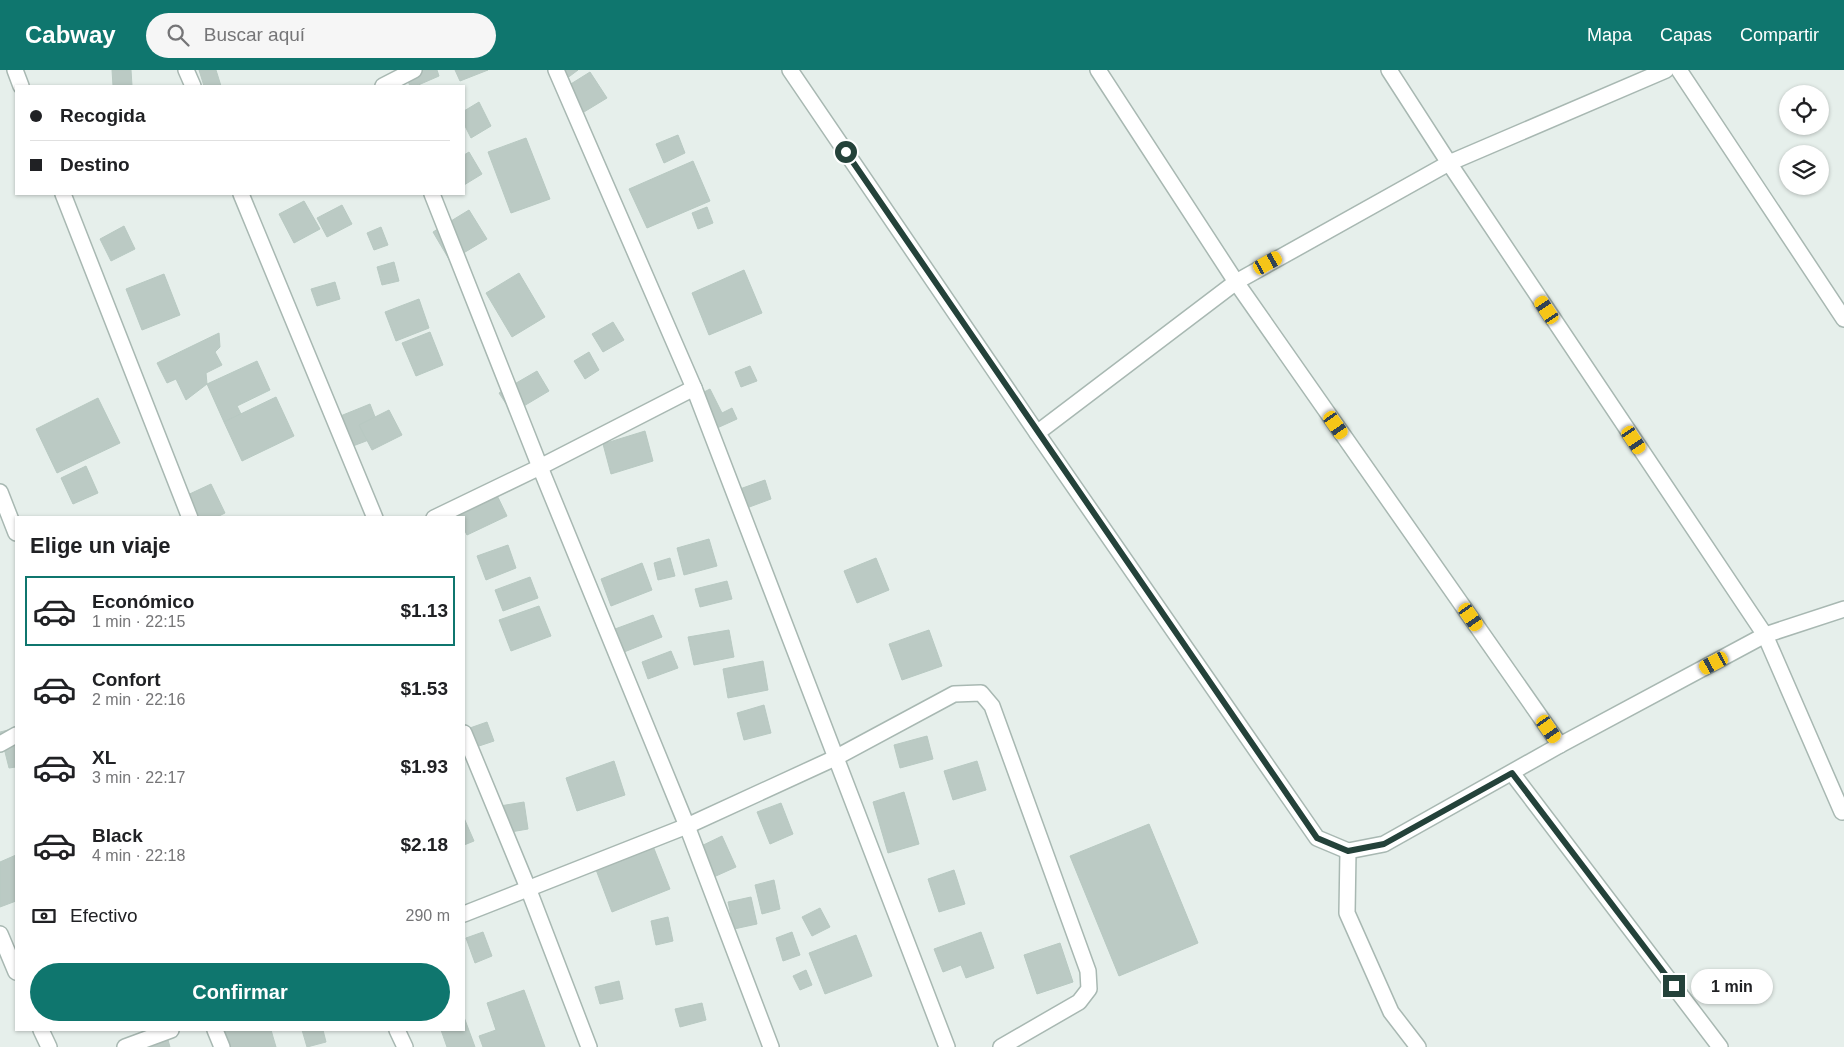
<!DOCTYPE html>
<html lang="es">
<head>
<meta charset="utf-8">
<style>
	:root { --surface:#fff; --page:#f6f6f6; --text:#202124; --muted:#757577; --line:#e0e0e0; --accent:#0f766e }
	body { margin:0; font-family:Arial,sans-serif; background:var(--page); color:var(--text); height:100vh; display:flex; flex-direction:column; font-size:19px; white-space:nowrap }
	* { box-sizing:border-box; margin:0 }
	p { font-size:16px; color:var(--muted) }
	.icon { flex:none; width:28px; height:28px; fill:none; stroke:currentColor; stroke-width:2; stroke-linecap:round; stroke-linejoin:round }
	.map { position:relative; flex:1; overflow:hidden }
	.details { position:absolute; left:15px; top:446px; width:450px; height:515px; display:flex; flex-direction:column; background:var(--surface); border-radius:0px; box-shadow:0 1px 4px #0004 }
	.details>* { flex:none }
	.banner { position:absolute; left:15px; top:15px; width:450px; height:110px; border-radius:0px; box-shadow:0 1px 4px #0004; display:grid; align-content:center; height:110px; padding:0 15px; background:var(--surface) }
	.buttons { position:absolute; left:1779px; top:15px; display:grid; gap:10px }
	.buttons a { display:grid; place-items:center; width:50px; height:50px; border-radius:50%; background:var(--surface); box-shadow:0 1px 4px #0004; font-size:25px }
	.end { position:absolute; width:22px; height:22px; margin:-11px; border:6px solid #24423a; background:#fff; box-shadow:0 0 0 2px #fff }
	.from { border-radius:50% }
	.bubble { position:absolute; height:35px; border-radius:18px; background:var(--surface); box-shadow:0 1px 4px #0004; font-size:16px; font-weight:700; line-height:35px; text-align:center }
	.car { position:absolute; width:15px; height:30px; margin:-15px -8px; border-radius:6px; box-shadow:0 0 4px 1px #0007; background:linear-gradient(#f5c518 24%,#345 0 40%,#f5c518 0 76%,#345 0 86%,#f5c518 0) }
	.banner b { display:flex; align-items:center; gap:18px; height:48px; font-size:19px }
	.banner b+b { border-top:1px solid var(--line) }
	.banner i { width:12px; height:12px; background:var(--text) }
	ul { padding:0; list-style:none }
	li { display:flex; align-items:center; gap:15px; height:70px; margin:0 10px 8px; padding:0 5px; border:2px solid transparent; border-radius:0px }
	li div { flex:1 }
	li b { display:block; font-size:19px }
	li em { font-style:normal; font-weight:700 }
	li.active { border-color:var(--accent) }
	li>.icon { width:45px; height:45px; stroke-width:1.5 }
	h2 { padding:0 15px; font-size:22px; line-height:60px }
	.pay { display:flex; align-items:center; gap:12px; height:55px; padding:0 15px; font-size:19px }
	.pay p { margin-inline-start:auto }
	.cta { display:flex; gap:10px; margin-top:auto; padding:10px 15px }
	.cta a { flex:1; height:58px; border-radius:30px; background:var(--accent); color:#fff; font-size:20px; font-weight:700; line-height:58px; text-align:center }
	header { display:flex; align-items:center; gap:30px; box-sizing:border-box; height:70px; padding:0 25px; background:var(--accent); color:#fff }
	header strong { font-size:24px }
	nav { display:flex; gap:28px; margin-inline-start:auto; font-size:18px }
	.search { width:350px; height:45px; background:var(--page); display:flex; align-items:center; gap:12px; box-sizing:border-box; padding:0 18px; border-radius:28px; color:var(--muted); font-size:19px }
	.map>svg:first-child { display:block }
</style>
</head>
<body>
<header>
<strong>Cabway</strong>
<div class="search"><svg class="icon" aria-label="search" viewBox="0 0 24 24"><circle cx="10" cy="10" r="6"/><path d="M15 15l6 6"/></svg>Buscar aquí</div>
<nav><a>Mapa</a><a>Capas</a><a>Compartir</a></nav>
</header>
<div class="map">
<svg width="1844" height="977" viewBox="0 0 1844 977">
	<rect width="100%" height="100%" fill="#e6efeb"/>
	<g fill="#bbcac4" stroke="#b8c9c2">
		<polygon points="112,0 131,0 132,16 113,16"/>
		<polygon points="199,0 216,0 221,16 204,16"/>
		<polygon points="403,0 437,0 439,6 416,16 410,16"/>
		<polygon points="455,0 488,0 460,11"/>
		<polygon points="560,0 578,0 566,9"/>
		<polygon points="590,2 607,28 574,48 558,22"/>
		<polygon points="479,32 491,56 471,68 464,54 464,41"/>
		<polygon points="678,65 685,83 664,93 656,74"/>
		<polygon points="526,68 550,129 511,143 488,82"/>
		<polygon points="469,82 482,104 464,115 464,85"/>
		<polygon points="693,91 710,131 647,158 629,119"/>
		<polygon points="304,131 320,159 294,173 279,144"/>
		<polygon points="342,135 352,154 327,167 317,148"/>
		<polygon points="707,137 713,153 698,159 692,143"/>
		<polygon points="469,140 487,169 450,191 433,162"/>
		<polygon points="124,156 135,179 111,191 100,169"/>
		<polygon points="381,157 388,175 374,180 367,163"/>
		<polygon points="394,192 399,211 382,215 377,197"/>
		<polygon points="744,200 762,243 709,265 692,223"/>
		<polygon points="519,203 545,247 512,267 486,223"/>
		<polygon points="164,204 180,245 142,260 126,219"/>
		<polygon points="335,212 340,229 317,236 311,219"/>
		<polygon points="419,229 429,258 396,271 385,242"/>
		<polygon points="613,252 624,270 603,282 592,264"/>
		<polygon points="430,262 443,295 416,306 402,273"/>
		<polygon points="219,263 220,277 215,282 222,295 206,303 207,314 186,330 176,309 167,313 157,293"/>
		<polygon points="589,282 599,300 585,309 574,291"/>
		<polygon points="257,291 270,320 237,336 241,344 224,352 207,314"/>
		<polygon points="750,296 757,311 741,317 735,302"/>
		<polygon points="537,301 549,321 512,343 499,323"/>
		<polygon points="710,319 722,343 732,338 737,349 706,363 690,329"/>
		<polygon points="276,327 294,366 242,391 224,352"/>
		<polygon points="98,328 120,373 57,403 36,359"/>
		<polygon points="370,334 382,365 345,379 333,349"/>
		<polygon points="389,340 402,365 372,380 359,355"/>
		<polygon points="645,361 653,391 611,404 603,374"/>
		<polygon points="86,396 98,423 73,434 61,408"/>
		<polygon points="765,410 771,429 744,439 737,420"/>
		<polygon points="211,414 225,443 215,448 190,448 181,428"/>
		<polygon points="493,417 507,446 467,465 464,459 464,448 458,448 453,437"/>
		<polygon points="709,469 717,496 684,505 677,478"/>
		<polygon points="508,475 516,498 486,510 477,486"/>
		<polygon points="670,488 675,506 658,510 654,493"/>
		<polygon points="876,488 889,520 857,533 844,501"/>
		<polygon points="642,493 652,520 611,536 601,509"/>
		<polygon points="530,507 538,528 503,541 495,520"/>
		<polygon points="727,511 732,529 700,537 695,519"/>
		<polygon points="539,536 551,566 511,581 499,550"/>
		<polygon points="653,545 662,567 624,582 615,559"/>
		<polygon points="729,560 734,587 694,595 688,567"/>
		<polygon points="929,560 942,596 902,610 889,574"/>
		<polygon points="671,581 678,598 648,609 642,592"/>
		<polygon points="763,591 768,620 728,628 723,599"/>
		<polygon points="764,635 771,663 744,670 737,643"/>
		<polygon points="487,652 494,671 473,678 467,659"/>
		<polygon points="16,658 16,697 9,698 0,662"/>
		<polygon points="927,666 933,689 900,698 894,675"/>
		<polygon points="614,691 625,725 577,741 566,708"/>
		<polygon points="977,691 986,720 953,730 944,701"/>
		<polygon points="904,722 919,774 888,783 873,732"/>
		<polygon points="524,732 528,759 499,764 494,737"/>
		<polygon points="781,733 793,764 770,774 757,742"/>
		<polygon points="464,748 474,771 464,775"/>
		<polygon points="1149,754 1198,873 1119,906 1070,786"/>
		<polygon points="649,766 670,819 612,842 592,789"/>
		<polygon points="722,766 736,797 707,810 693,780"/>
		<polygon points="16,785 16,831 0,837 0,792"/>
		<polygon points="954,800 965,834 939,842 928,809"/>
		<polygon points="774,810 780,839 762,844 755,815"/>
		<polygon points="751,827 757,854 734,859 728,832"/>
		<polygon points="820,838 830,857 812,866 802,847"/>
		<polygon points="668,847 673,871 656,875 651,851"/>
		<polygon points="483,862 492,886 475,893 466,868"/>
		<polygon points="792,862 800,885 783,891 776,868"/>
		<polygon points="981,862 994,898 966,908 961,895 943,902 934,879"/>
		<polygon points="856,865 872,906 825,924 809,883"/>
		<polygon points="1060,873 1073,912 1037,924 1024,885"/>
		<polygon points="806,900 812,915 800,920 793,906"/>
		<polygon points="619,911 623,929 600,934 595,917"/>
		<polygon points="524,920 545,977 483,977 479,966 496,960 487,933"/>
		<polygon points="702,933 706,950 680,957 675,939"/>
		<polygon points="464,947 475,977 447,977 441,960 464,960"/>
		<polygon points="216,960 271,960 276,977 221,977"/>
		<polygon points="302,960 323,960 326,972 307,977"/>
		<polygon points="166,963 170,977 139,977"/>
	</g>
	<g fill="none" stroke-linecap="round" stroke-linejoin="round">
		<g stroke="#a8b8b2" stroke-width="18">
			<g id="street">
				<polyline points="15,0 21,16"/>
				<polyline points="186,0 193,16"/>
				<polyline points="556,0 694,318 947,977"/>
				<polyline points="790,0 1037,363 1317,768 1348,781 1384,774 1560,675 1765,565 1844,539"/>
				<polyline points="1098,0 1236,212 1560,675"/>
				<polyline points="1389,0 1449,93 1765,565 1842,742"/>
				<polyline points="1679,0 1844,249"/>
				<polyline points="383,16 414,0"/>
				<polyline points="63,124 190,448"/>
				<polyline points="241,124 375,448"/>
				<polyline points="432,124 540,397 687,756 771,977"/>
				<polyline points="1037,363 1236,212 1449,93 1666,0"/>
				<polyline points="0,422 16,463"/>
				<polyline points="434,448 540,397 694,318"/>
				<polyline points="464,663 528,818 589,977"/>
				<polyline points="0,674 16,665"/>
				<polyline points="1512,703 1720,977"/>
				<polyline points="1348,781 1347,843 1391,942 1418,977"/>
				<polyline points="464,844 687,756 835,688 954,624 981,623 992,636 1088,901 1089,919 1079,932 1001,977"/>
				<polyline points="0,864 16,902"/>
				<polyline points="41,960 49,977"/>
				<polyline points="215,960 222,977"/>
				<polyline points="397,960 405,977"/>
				<polyline points="125,977 171,960"/>
			</g>
		</g>
		<use href="#street" stroke="#fff" stroke-width="15"/>
	</g>
	<g fill="none" stroke-linecap="round" stroke-linejoin="round">
		<polyline stroke="#24423a" stroke-width="6" points="846,82 1317,768 1348,781 1384,774 1512,703 1674,916"/>
	</g>
</svg>
<div class="buttons">
<a><svg class="icon" aria-label="locate" viewBox="0 0 24 24"><circle cx="12" cy="12" r="6"/><path d="M12 2v4M12 18v4M2 12h4M18 12h4"/></svg></a>
<a><svg class="icon" aria-label="layers" viewBox="0 0 24 24"><path d="M12 4l9 5-9 5-9-5zM3 14l9 5 9-5"/></svg></a>
</div>
<i class="end from" style="left:846px;top:82px"></i>
<i class="end" style="left:1674px;top:916px"></i>
<div class="bubble" style="left:1691px;top:899px;width:82px">1 min</div>
<i class="car" style="left:1268px;top:193px;rotate:61deg"></i>
<i class="car" style="left:1547px;top:240px;rotate:326deg"></i>
<i class="car" style="left:1336px;top:355px;rotate:145deg"></i>
<i class="car" style="left:1634px;top:370px;rotate:146deg"></i>
<i class="car" style="left:1471px;top:547px;rotate:145deg"></i>
<i class="car" style="left:1714px;top:593px;rotate:242deg"></i>
<i class="car" style="left:1549px;top:659px;rotate:145deg"></i>
<div class="banner">
<b><i class="from"></i>Recogida</b>
<b><i></i>Destino</b>
</div>
<section class="details">
<h2>Elige un viaje</h2>
<ul>
<li class="active"><svg class="icon" aria-label="car" viewBox="0 0 24 24"><path d="M5 17H2v-5l4-1 3-4h7l3 4 3 1v5h-3M9 17h6M6 11h13"/><circle cx="7" cy="17" r="2"/><circle cx="17" cy="17" r="2"/></svg><div><b>Económico</b><p>1 min · 22:15</p></div><em>$1.13</em></li>
<li><svg class="icon" aria-label="car" viewBox="0 0 24 24"><path d="M5 17H2v-5l4-1 3-4h7l3 4 3 1v5h-3M9 17h6M6 11h13"/><circle cx="7" cy="17" r="2"/><circle cx="17" cy="17" r="2"/></svg><div><b>Confort</b><p>2 min · 22:16</p></div><em>$1.53</em></li>
<li><svg class="icon" aria-label="car" viewBox="0 0 24 24"><path d="M5 17H2v-5l4-1 3-4h7l3 4 3 1v5h-3M9 17h6M6 11h13"/><circle cx="7" cy="17" r="2"/><circle cx="17" cy="17" r="2"/></svg><div><b>XL</b><p>3 min · 22:17</p></div><em>$1.93</em></li>
<li><svg class="icon" aria-label="car" viewBox="0 0 24 24"><path d="M5 17H2v-5l4-1 3-4h7l3 4 3 1v5h-3M9 17h6M6 11h13"/><circle cx="7" cy="17" r="2"/><circle cx="17" cy="17" r="2"/></svg><div><b>Black</b><p>4 min · 22:18</p></div><em>$2.18</em></li>
</ul>
<div class="pay"><svg class="icon" aria-label="cash" viewBox="0 0 24 24"><path d="M3 7h18v10H3z"/><circle cx="12" cy="12" r="2"/></svg>Efectivo<p>290 m</p></div>
<div class="cta"><a>Confirmar</a></div>
</section>
</div>
</body>
</html>
